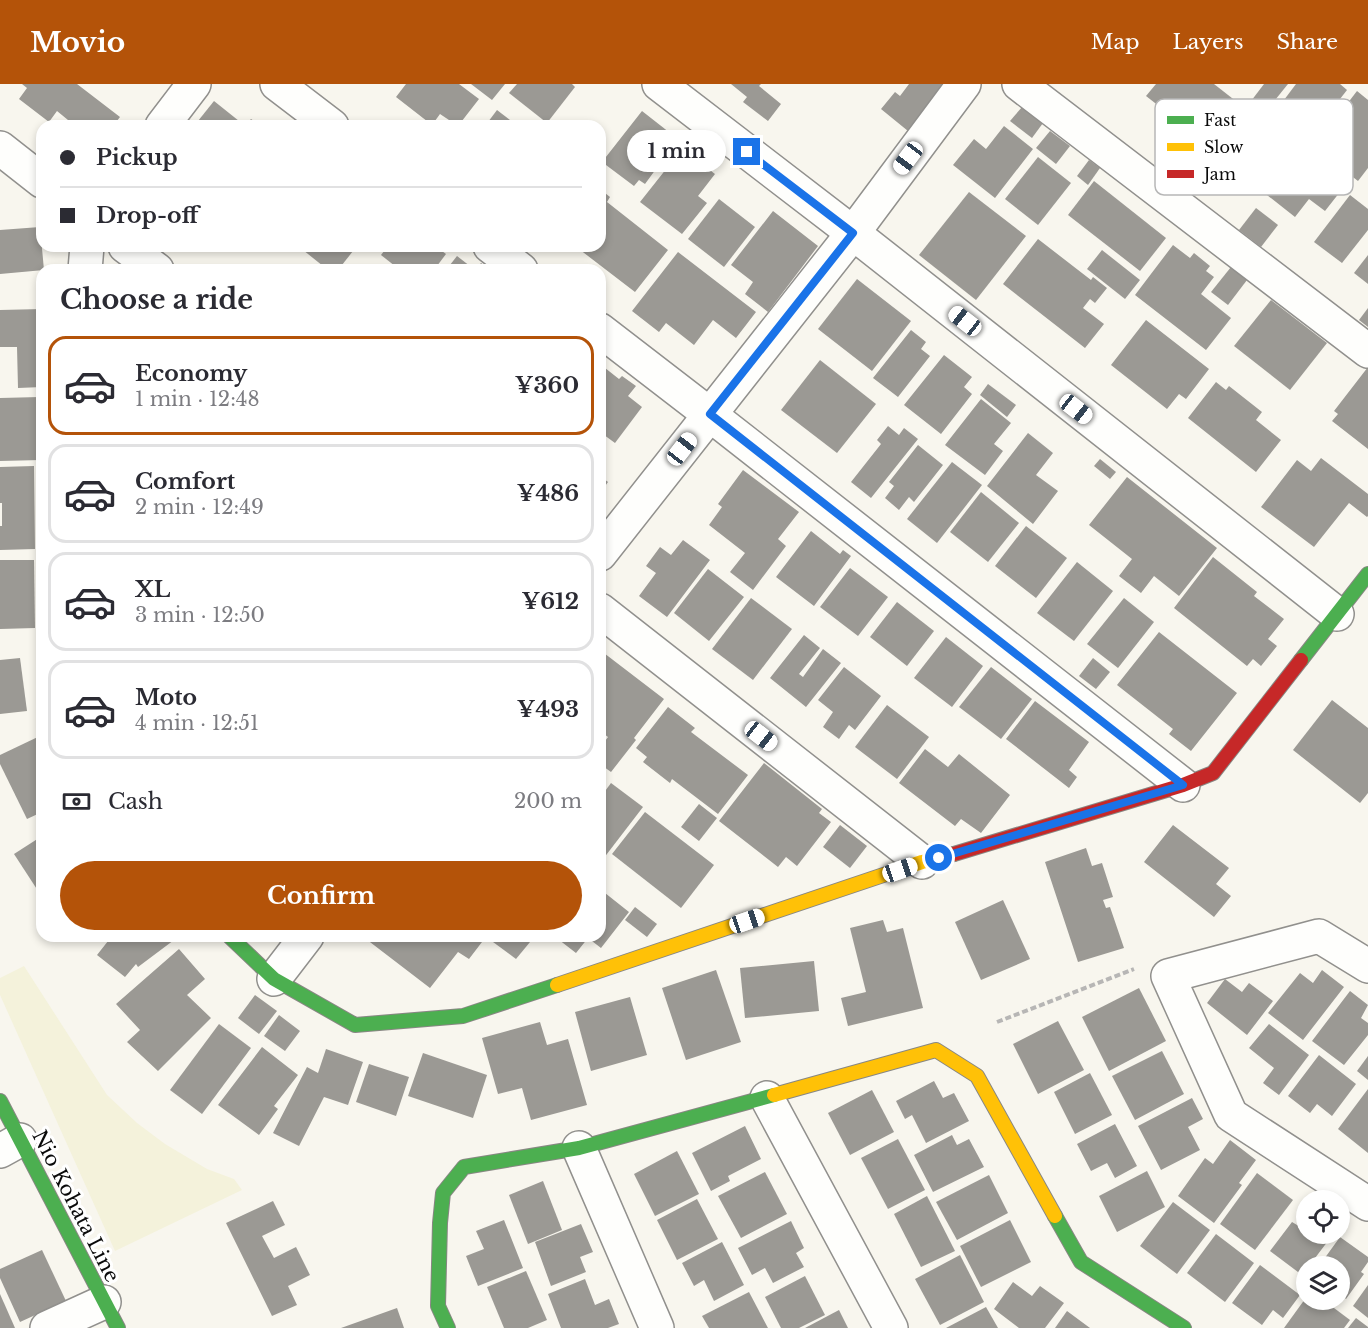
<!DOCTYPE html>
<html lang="en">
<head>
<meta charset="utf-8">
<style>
	:root { --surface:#fff; --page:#f2f2f3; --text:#2b2b33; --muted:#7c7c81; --line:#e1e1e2; --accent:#b45309 }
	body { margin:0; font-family:"Libre Baskerville",serif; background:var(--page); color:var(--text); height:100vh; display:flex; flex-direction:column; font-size:22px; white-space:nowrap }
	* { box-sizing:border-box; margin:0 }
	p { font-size:20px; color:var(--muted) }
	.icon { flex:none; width:33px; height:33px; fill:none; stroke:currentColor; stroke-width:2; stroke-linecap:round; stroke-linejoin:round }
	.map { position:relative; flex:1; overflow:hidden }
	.panel { position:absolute; left:36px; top:180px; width:570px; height:678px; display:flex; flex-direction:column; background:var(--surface); border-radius:18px; box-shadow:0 3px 9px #0003 }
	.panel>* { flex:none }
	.hud { position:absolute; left:36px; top:36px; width:570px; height:132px; border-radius:18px; box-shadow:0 3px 9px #0003; display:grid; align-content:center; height:132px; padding:0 24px; background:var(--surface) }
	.controls { position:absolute; left:1296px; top:1106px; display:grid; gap:12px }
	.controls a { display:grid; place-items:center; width:54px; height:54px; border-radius:50%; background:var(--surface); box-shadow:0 3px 9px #0003; font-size:30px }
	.end { position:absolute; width:27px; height:27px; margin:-14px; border:8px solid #1a73e8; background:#fff; box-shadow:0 0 0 3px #fff }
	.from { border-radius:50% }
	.bubble { position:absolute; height:42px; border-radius:21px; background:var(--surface); box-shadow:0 3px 9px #0003; font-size:20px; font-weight:800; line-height:42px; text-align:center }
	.car { position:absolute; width:18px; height:36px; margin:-18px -9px; border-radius:8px; box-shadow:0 0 4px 2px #0007; background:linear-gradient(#fff 24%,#345 0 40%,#fff 0 76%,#345 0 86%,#fff 0) }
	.hud b { display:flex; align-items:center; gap:21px; height:57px; font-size:22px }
	.hud b+b { border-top:2px solid var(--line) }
	.hud i { width:15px; height:15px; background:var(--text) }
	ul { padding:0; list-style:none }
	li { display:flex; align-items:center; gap:18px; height:99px; margin:0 12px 9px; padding:0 12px; border:3px solid var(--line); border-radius:18px }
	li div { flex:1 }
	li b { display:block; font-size:22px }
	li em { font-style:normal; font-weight:800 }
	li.current { border-color:var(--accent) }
	li>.icon { width:54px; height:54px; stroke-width:1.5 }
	h2 { padding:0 24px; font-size:27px; line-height:72px }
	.pay { display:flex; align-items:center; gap:15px; height:66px; padding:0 24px; font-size:22px }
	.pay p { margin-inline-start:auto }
	.primary-button { display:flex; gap:12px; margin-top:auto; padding:12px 24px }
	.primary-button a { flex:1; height:69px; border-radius:36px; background:var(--accent); color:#fff; font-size:24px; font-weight:800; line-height:69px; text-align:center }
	header { display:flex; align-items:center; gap:36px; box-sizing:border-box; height:84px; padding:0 30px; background:var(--accent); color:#fff }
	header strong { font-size:28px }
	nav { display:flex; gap:33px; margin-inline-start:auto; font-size:21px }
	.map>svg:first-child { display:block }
</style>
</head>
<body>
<header>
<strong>Movio</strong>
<nav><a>Map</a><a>Layers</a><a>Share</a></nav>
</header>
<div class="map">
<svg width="1368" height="1244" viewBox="0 0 1368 1244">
	<rect width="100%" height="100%" fill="#f8f6ee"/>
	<polygon fill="#f4f2db" points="24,882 107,1011 137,1039 165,1060 207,1085 234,1095 242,1106 115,1167 0,911 0,894"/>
	<g fill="#9b9994">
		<polygon points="22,0 77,0 120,33 113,42 64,42 68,36 57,27 49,38 19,15 27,4"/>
		<polygon points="406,0 459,0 479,15 458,42 440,30 432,41 396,13"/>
		<polygon points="471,0 505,0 492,16"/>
		<polygon points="517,0 572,0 575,3 547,39 509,9"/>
		<polygon points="731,0 761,0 759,2 781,20 768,37 743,18 747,13"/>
		<polygon points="909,0 945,0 908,47 881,25 895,8 900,12"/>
		<polygon points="1156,0 1214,0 1237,18 1205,58 1146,12"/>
		<polygon points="1264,0 1288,0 1259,36 1245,25"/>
		<polygon points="1296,0 1340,0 1347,6 1315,47 1281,20"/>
		<polygon points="1357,7 1368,16 1368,84 1358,97 1314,63"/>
		<polygon points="214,17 239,37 236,42 194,42"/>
		<polygon points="1022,23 1043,39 1032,54 1010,37"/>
		<polygon points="497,26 518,42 485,42"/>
		<polygon points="642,27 679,56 670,66 665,62 651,81 656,85 645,100 639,96 634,102 602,78"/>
		<polygon points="251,35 261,42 245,42"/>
		<polygon points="1270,39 1290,54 1285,61 1290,65 1295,59 1347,99 1325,127 1309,115 1295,133 1234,85"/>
		<polygon points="1004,42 1033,65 995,114 953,81 974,55 986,65"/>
		<polygon points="1050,47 1070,62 1056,80 1036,64"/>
		<polygon points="682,65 715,90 698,112 707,119 682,150 640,118"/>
		<polygon points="1038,73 1071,99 1038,141 1005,115"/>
		<polygon points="1089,76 1100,84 1088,101 1077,92"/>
		<polygon points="1094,97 1166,154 1140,187 1068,131"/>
		<polygon points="600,105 610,113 607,118 668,166 635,208 575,162 600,162"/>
		<polygon points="969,108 1026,152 976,216 919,171"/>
		<polygon points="1350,111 1368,125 1368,146 1342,179 1314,158"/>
		<polygon points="719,115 755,143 724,183 688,155"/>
		<polygon points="1256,124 1278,141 1261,163 1239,146"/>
		<polygon points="773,127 818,162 768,228 745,210 753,198 731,181"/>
		<polygon points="40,143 44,186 0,190 0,146"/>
		<polygon points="1038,155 1091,196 1093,193 1107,204 1095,219 1090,215 1083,224 1104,240 1085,264 1003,200"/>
		<polygon points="1173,161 1190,174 1194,169 1210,182 1206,187 1214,193 1201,210 1231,234 1206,266 1135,211"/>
		<polygon points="298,162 357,162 338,186 328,186"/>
		<polygon points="388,162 435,162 446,170 434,186 400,186 381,171"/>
		<polygon points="1102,166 1140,196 1125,215 1087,185"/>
		<polygon points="678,168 756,228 736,254 713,236 694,261 666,239 659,248 632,227"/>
		<polygon points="1368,171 1368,200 1354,189"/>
		<polygon points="457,172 475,186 446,186"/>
		<polygon points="481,179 491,186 475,186"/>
		<polygon points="1231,183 1247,196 1228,221 1211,208"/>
		<polygon points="857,195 911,237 872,287 818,245"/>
		<polygon points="1271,216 1327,259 1290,306 1234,262"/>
		<polygon points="1368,224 1368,243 1359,236"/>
		<polygon points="42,225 42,303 18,304 17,263 0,263 0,226"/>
		<polygon points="1146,236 1209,285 1186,315 1179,310 1167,325 1111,281"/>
		<polygon points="911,246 926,258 921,265 930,272 898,313 873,294"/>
		<polygon points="944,271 972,293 964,303 972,310 941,350 904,321"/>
		<polygon points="820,276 876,320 837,369 781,326"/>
		<polygon points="600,280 619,295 622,292 636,302 628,312 642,323 615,359 600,348"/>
		<polygon points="1368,283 1368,365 1332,337 1338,330 1334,327"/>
		<polygon points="1216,298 1226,306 1229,302 1262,328 1256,336 1281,356 1256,388 1188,334"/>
		<polygon points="988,300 1016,321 1007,333 980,311"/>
		<polygon points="40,313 41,376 0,377 0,314"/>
		<polygon points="981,315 1011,339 994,360 1003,367 985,391 945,361"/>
		<polygon points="888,342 899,351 904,344 918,355 871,414 851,398 881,360 877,356"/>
		<polygon points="1028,349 1053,369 1036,391 1058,407 1033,440 987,402"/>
		<polygon points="918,361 943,381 914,418 909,413 899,426 885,414 894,402 889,398"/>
		<polygon points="1321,374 1368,410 1368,432 1367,433 1349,419 1314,463 1261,423 1297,376 1311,387"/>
		<polygon points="1100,375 1116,388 1110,395 1094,382"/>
		<polygon points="952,378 982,401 937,459 907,435"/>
		<polygon points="34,382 35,465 0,466 0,442 2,442 2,419 0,419 0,383"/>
		<polygon points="743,386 799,428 778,455 786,462 753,506 730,488 745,469 709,441 722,423 718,420"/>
		<polygon points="600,392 608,398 600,409"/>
		<polygon points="1127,393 1217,464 1179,512 1154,492 1141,509 1119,492 1132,475 1089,441"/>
		<polygon points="981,408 1019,439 988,478 950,448"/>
		<polygon points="1026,442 1067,474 1036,514 995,482"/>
		<polygon points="811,447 840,470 843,466 851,472 814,522 776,493"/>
		<polygon points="683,456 710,476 667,533 639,512 656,489 646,482 660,463 671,471"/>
		<polygon points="1213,473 1257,508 1254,512 1284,535 1268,555 1277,562 1261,582 1253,575 1247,582 1174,524"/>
		<polygon points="0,476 34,476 35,544 0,545"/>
		<polygon points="1077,478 1113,507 1074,557 1037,529"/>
		<polygon points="850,484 888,513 858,552 820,523"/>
		<polygon points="708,485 744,513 709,557 674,529"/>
		<polygon points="751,514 792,545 753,596 712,565"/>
		<polygon points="1124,514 1154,538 1118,584 1087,560"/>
		<polygon points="897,518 934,547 907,582 870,553"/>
		<polygon points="1159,548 1237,609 1191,667 1169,650 1173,645 1117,601"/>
		<polygon points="804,551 820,564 799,590 803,593 823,565 841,579 806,623 770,594"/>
		<polygon points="946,553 983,582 952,623 914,594"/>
		<polygon points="600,566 664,615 634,654 636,656 611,688 600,680 600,664 608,653 600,647"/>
		<polygon points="20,574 27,627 0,630 0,576"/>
		<polygon points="1093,574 1110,588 1096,605 1079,592"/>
		<polygon points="844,583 881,612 855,646 849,641 839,655 823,643 833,628 818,616"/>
		<polygon points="991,583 1032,615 1001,655 959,623"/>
		<polygon points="1332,616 1368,644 1368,709 1360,719 1293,666"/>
		<polygon points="1035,617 1089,658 1069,686 1077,693 1069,704 1006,655"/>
		<polygon points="887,621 929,653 897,695 855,663"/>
		<polygon points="668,623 695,644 691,648 748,691 718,730 672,695 670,699 643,678 647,673 636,664"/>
		<polygon points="42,651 42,728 27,735 0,680 0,671"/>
		<polygon points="925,665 948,683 959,670 1010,711 981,749 961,735 955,742 899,699"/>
		<polygon points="764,679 822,725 819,729 831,738 797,782 786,773 778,783 719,737"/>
		<polygon points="611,699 643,723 600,779 600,714"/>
		<polygon points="699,720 717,734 699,757 681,743"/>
		<polygon points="645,728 714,781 681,824 612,770"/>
		<polygon points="840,741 867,762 850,784 823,763"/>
		<polygon points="1173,741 1229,784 1216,800 1231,812 1214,833 1144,778"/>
		<polygon points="42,752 42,813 14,770"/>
		<polygon points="1086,764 1092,782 1102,779 1113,813 1103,816 1106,824 1110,823 1124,864 1078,878 1045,778"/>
		<polygon points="600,805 629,828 601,864 588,854 576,869 554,852 600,852"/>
		<polygon points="1003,816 1030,875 981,896 955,838"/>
		<polygon points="635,823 657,840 647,853 625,836"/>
		<polygon points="883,836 887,848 903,844 923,924 848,942 841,914 866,908 850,844"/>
		<polygon points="112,852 171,852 174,856 138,883 136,880 125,893 97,871"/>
		<polygon points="368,852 474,852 482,858 469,875 458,868 430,904 366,855"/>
		<polygon points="498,852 535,852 516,875 493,858"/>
		<polygon points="179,865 205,895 187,911 211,934 158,987 127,958 140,946 116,920"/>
		<polygon points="814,877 819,927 745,934 740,884"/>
		<polygon points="716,886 741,958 686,976 662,904"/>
		<polygon points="1322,886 1344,903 1303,956 1268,929 1300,889 1313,899"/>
		<polygon points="1225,895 1242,908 1249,899 1273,917 1247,951 1207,919"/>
		<polygon points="1139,904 1166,957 1109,987 1082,933"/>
		<polygon points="1350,907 1368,921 1361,934 1368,939 1368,951 1344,981 1312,957"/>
		<polygon points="255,911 277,927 259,950 238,934"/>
		<polygon points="630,913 647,971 591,987 575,928"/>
		<polygon points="279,931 300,947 285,967 264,952"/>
		<polygon points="1058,937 1084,986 1038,1010 1013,960"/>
		<polygon points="540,938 547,961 568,955 587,1021 531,1036 522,1004 498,1010 482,954"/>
		<polygon points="219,940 251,964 202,1030 170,1006"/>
		<polygon points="1269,940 1309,971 1279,1011 1263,999 1274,984 1249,964"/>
		<polygon points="262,963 298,991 274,1022 278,1025 259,1051 218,1021"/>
		<polygon points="326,965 363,978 348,1021 324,1013 299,1062 273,1049 307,983 318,989"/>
		<polygon points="1162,967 1184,1010 1135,1036 1112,992"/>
		<polygon points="423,969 487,991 473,1034 408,1012"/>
		<polygon points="1319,971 1356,1000 1332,1032 1317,1020 1310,1029 1288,1012"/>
		<polygon points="1368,972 1368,996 1357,987"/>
		<polygon points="369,980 409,993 396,1032 356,1018"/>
		<polygon points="1090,989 1112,1031 1075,1050 1054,1008"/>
		<polygon points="934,997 943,1014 954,1009 969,1037 926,1059 912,1031 905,1035 896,1017"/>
		<polygon points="1368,1005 1368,1069 1338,1045"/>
		<polygon points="872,1006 894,1048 850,1071 828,1029"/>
		<polygon points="1192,1014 1203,1035 1188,1043 1200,1066 1161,1086 1138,1042"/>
		<polygon points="1115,1040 1137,1082 1115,1094 1107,1079 1091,1087 1077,1060"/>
		<polygon points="745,1042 761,1075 728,1092 730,1097 711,1107 692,1069"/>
		<polygon points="952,1051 957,1061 969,1055 984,1083 933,1108 914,1071"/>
		<polygon points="898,1055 925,1106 888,1125 861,1074"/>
		<polygon points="1230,1056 1256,1076 1239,1099 1242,1101 1214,1139 1178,1112 1205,1074 1213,1080"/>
		<polygon points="677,1067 699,1110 655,1132 634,1090"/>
		<polygon points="1147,1087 1165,1123 1117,1148 1099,1112"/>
		<polygon points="765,1088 787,1130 741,1154 718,1112"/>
		<polygon points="1257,1089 1293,1116 1255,1166 1220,1140"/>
		<polygon points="989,1091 1008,1129 957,1156 936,1118"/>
		<polygon points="543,1097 562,1146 528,1160 509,1111"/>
		<polygon points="927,1112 955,1167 921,1183 894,1130"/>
		<polygon points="697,1115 718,1155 677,1176 657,1136"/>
		<polygon points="273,1117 285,1141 262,1152 274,1174 296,1163 310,1191 288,1202 297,1221 272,1232 226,1139"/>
		<polygon points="1173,1118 1210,1146 1177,1190 1140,1162"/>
		<polygon points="504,1136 523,1184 478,1202 466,1172 484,1165 476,1147"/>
		<polygon points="1010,1136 1031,1178 981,1203 960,1162"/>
		<polygon points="791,1137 804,1164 796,1169 804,1183 773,1199 765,1184 752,1191 738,1164"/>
		<polygon points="1292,1138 1302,1144 1306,1138 1306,1149 1334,1149 1309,1182 1306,1182 1306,1186 1302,1191 1270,1167"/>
		<polygon points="581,1140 593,1168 580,1173 586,1188 551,1202 535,1158"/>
		<polygon points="1216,1150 1254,1179 1225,1218 1187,1189"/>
		<polygon points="1340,1153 1368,1173 1368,1178 1361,1188 1364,1190 1346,1215 1340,1210 1340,1182 1319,1182"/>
		<polygon points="722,1158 744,1201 714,1217 704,1196 694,1202 682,1179"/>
		<polygon points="42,1166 66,1217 20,1238 0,1194 0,1185"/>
		<polygon points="960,1171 984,1218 940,1241 915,1195"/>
		<polygon points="1260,1181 1300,1211 1283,1234 1273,1226 1262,1241 1232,1219"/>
		<polygon points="526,1187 547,1236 528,1244 504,1244 487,1203"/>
		<polygon points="805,1192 825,1231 799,1244 781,1244 765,1213"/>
		<polygon points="585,1195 595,1221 609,1215 619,1240 608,1244 561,1244 548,1210"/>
		<polygon points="1013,1198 1032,1212 1040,1202 1064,1219 1045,1244 1019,1244 994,1225"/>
		<polygon points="1368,1201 1368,1234 1353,1222"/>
		<polygon points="749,1208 768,1244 709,1244 702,1232"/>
		<polygon points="0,1210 15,1244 0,1244"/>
		<polygon points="1305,1215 1322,1215 1350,1236 1344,1244 1284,1244"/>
		<polygon points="986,1223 998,1244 946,1244"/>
		<polygon points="397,1224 404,1244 341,1244"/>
		<polygon points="839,1226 848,1244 805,1244"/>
		<polygon points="1067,1227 1090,1244 1055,1244"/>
		<polygon points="1356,1234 1368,1243 1368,1244 1348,1244"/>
	</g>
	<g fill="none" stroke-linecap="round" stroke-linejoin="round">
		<g stroke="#91908d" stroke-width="36">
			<g id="street">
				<polyline points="277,0 332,42"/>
				<polyline points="659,0 853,149 1337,530"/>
				<polyline points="1019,0 1368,267"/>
				<polyline points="162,42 194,0"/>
				<polyline points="0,64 42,97"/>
				<polyline points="125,162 157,186"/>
				<polyline points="490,162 521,186"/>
				<polyline points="85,186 87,162"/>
				<polyline points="600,246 709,330 1183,701"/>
				<polyline points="600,470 853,149 964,0"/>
				<polyline points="600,526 922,778"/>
				<polyline points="1368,882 1319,852 1168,892 1231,1031 1368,1120"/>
				<polyline points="274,895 307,852"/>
				<polyline points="767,1014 891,1244"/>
				<polyline points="579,1064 657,1244"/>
				<polyline points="0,1067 20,1056"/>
				<polyline points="47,1244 104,1218"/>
			</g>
		</g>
		<g stroke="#888783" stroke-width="16">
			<g id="fast">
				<polyline points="1301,576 1368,490"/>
				<polyline points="229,852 274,895 355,941 463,932 557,901"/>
				<polyline points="0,1017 118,1244"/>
				<polyline points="1055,1132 1081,1178 1184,1244"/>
				<polyline points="448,1244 438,1222 440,1139 443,1109 464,1083 579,1064 774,1011"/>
			</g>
		</g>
		<g stroke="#888783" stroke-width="16">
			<g id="slow">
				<polyline points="557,901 922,778 954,770"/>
				<polyline points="774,1011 936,966 977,992 1055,1132"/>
			</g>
		</g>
		<g stroke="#888783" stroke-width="16">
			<polyline id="jam" points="954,770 1183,701 1213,689 1301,576"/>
		</g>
		<polyline stroke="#b7b6b5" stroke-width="4" stroke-dasharray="6 3" stroke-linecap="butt" points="997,938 1134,885"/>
		<use href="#street" stroke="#fefefc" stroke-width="33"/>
		<use href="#fast" stroke="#4caf50" stroke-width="14"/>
		<use href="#slow" stroke="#ffc107" stroke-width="14"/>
		<use href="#jam" stroke="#c62828" stroke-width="14"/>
	</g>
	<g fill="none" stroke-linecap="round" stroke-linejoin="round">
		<polyline stroke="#1a73e8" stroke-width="8" points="747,68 853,149 710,330 1183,701 939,774"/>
	</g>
	<g text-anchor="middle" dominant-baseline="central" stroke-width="6" stroke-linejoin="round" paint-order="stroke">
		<g font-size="20" fill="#0a0a0a" stroke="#fff">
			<text transform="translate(76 1122) rotate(63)">Nio Kohata Line</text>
		</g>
	</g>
	<rect x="1155" y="15" width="198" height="96" rx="9" fill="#fff" stroke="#b6b6b6" stroke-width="1.5"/>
	<rect x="1167" y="32" width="27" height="8" fill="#4caf50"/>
	<rect x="1167" y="59" width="27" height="8" fill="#ffc107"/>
	<rect x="1167" y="86" width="27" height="8" fill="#c62828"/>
	<g font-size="16" fill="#0a0a0a">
		<text x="1204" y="42">Fast</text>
		<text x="1204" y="69">Slow</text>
		<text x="1204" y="96">Jam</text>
	</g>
</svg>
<div class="controls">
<a><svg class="icon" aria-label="locate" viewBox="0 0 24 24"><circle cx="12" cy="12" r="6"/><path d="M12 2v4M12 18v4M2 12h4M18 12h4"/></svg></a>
<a><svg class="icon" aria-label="layers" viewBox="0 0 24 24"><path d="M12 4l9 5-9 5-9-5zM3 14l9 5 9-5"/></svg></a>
</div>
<i class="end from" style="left:939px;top:774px"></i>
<i class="end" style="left:747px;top:68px"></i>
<div class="bubble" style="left:627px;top:46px;width:99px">1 min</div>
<i class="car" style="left:908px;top:74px;rotate:217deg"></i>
<i class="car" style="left:965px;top:237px;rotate:308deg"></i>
<i class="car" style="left:1076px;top:325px;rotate:128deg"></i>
<i class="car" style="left:682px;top:365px;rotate:38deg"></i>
<i class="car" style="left:761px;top:652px;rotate:128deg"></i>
<i class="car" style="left:900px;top:786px;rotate:71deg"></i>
<i class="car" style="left:747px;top:837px;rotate:71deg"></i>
<div class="hud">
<b><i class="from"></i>Pickup</b>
<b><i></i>Drop-off</b>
</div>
<section class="panel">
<h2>Choose a ride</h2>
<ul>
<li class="current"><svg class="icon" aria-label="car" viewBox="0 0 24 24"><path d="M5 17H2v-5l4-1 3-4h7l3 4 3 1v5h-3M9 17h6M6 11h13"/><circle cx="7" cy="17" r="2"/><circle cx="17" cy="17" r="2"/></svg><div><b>Economy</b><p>1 min · 12:48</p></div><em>¥360</em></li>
<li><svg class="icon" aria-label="car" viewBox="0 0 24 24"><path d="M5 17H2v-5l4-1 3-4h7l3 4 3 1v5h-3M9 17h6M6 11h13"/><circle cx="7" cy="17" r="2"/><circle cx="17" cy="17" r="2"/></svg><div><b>Comfort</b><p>2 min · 12:49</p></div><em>¥486</em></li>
<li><svg class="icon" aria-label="car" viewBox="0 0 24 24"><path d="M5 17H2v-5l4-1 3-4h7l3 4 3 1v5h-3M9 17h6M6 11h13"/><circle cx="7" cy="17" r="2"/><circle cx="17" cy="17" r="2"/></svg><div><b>XL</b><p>3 min · 12:50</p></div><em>¥612</em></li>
<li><svg class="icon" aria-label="car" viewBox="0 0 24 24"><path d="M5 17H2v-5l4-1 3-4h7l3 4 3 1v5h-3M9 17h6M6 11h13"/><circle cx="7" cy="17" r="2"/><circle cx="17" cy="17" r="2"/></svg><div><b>Moto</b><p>4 min · 12:51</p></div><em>¥493</em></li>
</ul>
<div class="pay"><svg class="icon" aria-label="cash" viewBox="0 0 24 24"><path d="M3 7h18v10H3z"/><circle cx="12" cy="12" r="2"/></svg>Cash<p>200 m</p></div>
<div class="primary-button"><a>Confirm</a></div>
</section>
</div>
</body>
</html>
